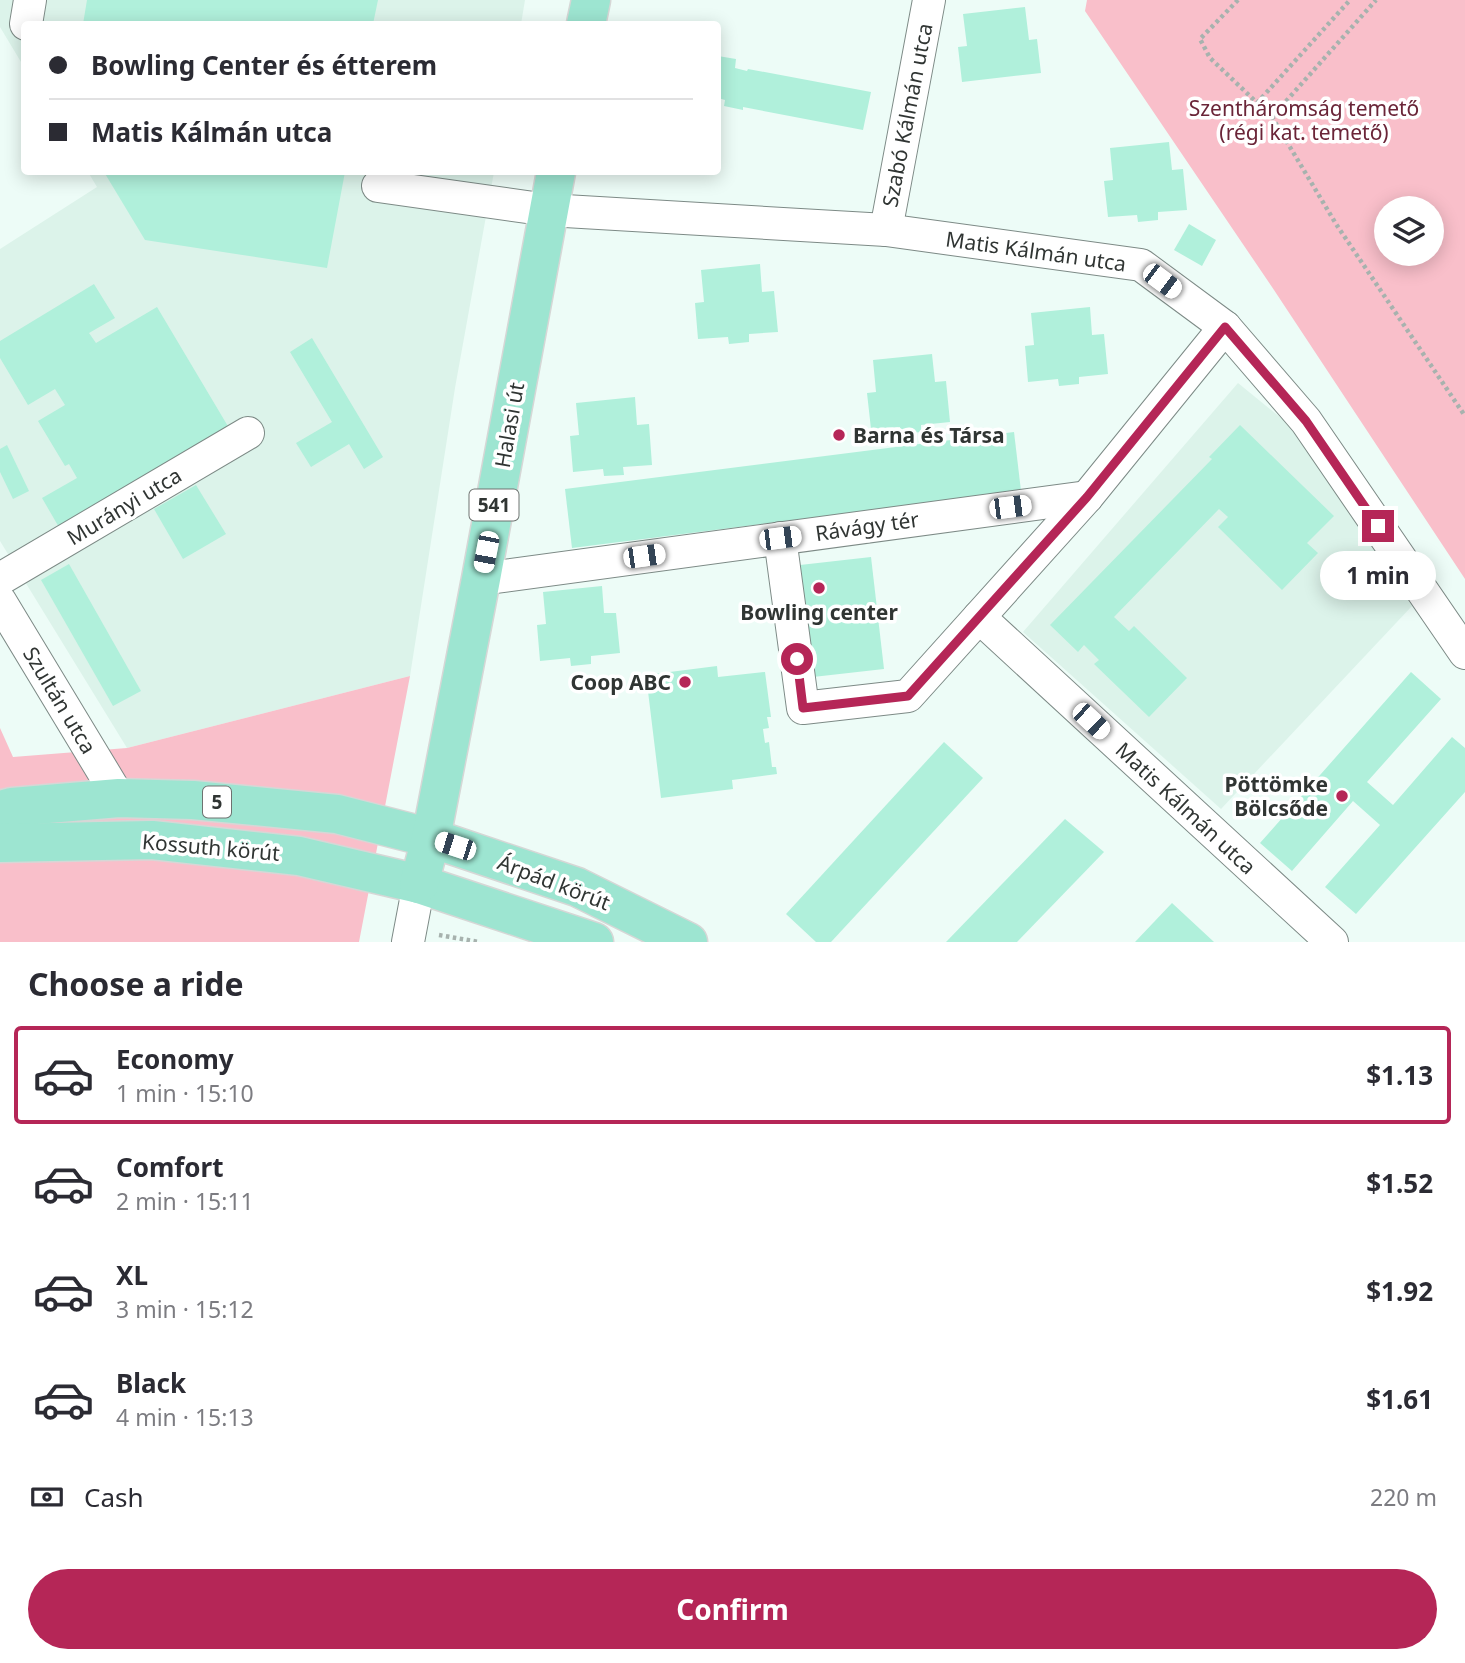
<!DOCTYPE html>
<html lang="en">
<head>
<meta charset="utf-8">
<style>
	:root { --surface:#fff; --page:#f2f2f3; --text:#2b2b33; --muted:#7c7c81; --line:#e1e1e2; --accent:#b52657 }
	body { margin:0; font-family:"Noto Sans",sans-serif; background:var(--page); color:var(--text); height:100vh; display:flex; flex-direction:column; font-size:26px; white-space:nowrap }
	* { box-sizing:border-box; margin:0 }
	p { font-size:23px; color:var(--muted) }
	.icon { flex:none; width:38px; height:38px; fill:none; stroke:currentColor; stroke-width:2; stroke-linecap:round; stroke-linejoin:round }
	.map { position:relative; height:942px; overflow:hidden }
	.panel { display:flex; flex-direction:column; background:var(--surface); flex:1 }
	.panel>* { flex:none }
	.hud { position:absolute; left:21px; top:21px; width:700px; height:154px; border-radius:7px; box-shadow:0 4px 18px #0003; display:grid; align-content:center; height:154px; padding:0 28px; background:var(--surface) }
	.tools { position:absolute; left:1374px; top:196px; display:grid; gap:14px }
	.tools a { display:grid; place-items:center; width:70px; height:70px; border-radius:50%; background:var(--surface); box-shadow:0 4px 18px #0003; font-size:35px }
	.end { position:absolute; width:32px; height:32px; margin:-16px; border:9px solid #b52657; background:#fff; box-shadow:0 0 0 4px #fff }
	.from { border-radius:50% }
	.bubble { position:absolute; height:49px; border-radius:24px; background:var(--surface); box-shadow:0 4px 18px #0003; font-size:23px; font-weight:700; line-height:49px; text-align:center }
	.car { position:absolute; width:21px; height:42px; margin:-21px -10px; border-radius:9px; box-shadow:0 0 5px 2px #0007; background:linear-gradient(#fff 24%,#345 0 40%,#fff 0 76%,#345 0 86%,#fff 0) }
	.hud b { display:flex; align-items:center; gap:24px; height:66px; font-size:26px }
	.hud b+b { border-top:2px solid var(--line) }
	.hud i { width:18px; height:18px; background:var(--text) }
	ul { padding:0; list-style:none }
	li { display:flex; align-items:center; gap:21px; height:98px; margin:0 14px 10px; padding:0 14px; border:4px solid transparent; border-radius:7px }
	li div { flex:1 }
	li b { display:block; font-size:26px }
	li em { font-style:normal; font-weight:700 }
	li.selected { border-color:var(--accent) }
	li>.icon { width:63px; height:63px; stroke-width:1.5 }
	h2 { padding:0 28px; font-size:32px; line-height:84px }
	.pay { display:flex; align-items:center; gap:18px; height:77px; padding:0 28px; font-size:26px }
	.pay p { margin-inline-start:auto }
	.action { display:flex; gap:14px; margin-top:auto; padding:14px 28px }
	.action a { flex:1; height:80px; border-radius:42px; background:var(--accent); color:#fff; font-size:28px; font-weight:700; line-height:80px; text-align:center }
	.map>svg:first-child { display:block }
</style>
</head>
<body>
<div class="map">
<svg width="1465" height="942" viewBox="0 0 1465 942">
	<rect width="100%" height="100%" fill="#edfcf7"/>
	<g fill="#dcf3ea">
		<polygon points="0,0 525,0 521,24 24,24 24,67 0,27"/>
		<polygon points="88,172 494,172 455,388 410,676 127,748 0,541 0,249 97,187"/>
		<polygon points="1238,383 1297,431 1412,606 1221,809 1023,632"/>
	</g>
	<g fill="#f9bfca" fill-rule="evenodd">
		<path d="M1087 0H1465V579L1274 290 1085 11ZM1386 208H1432V254H1386Z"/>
		<polygon points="410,676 359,942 0,942 0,728 13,757 127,748"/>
	</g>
	<g fill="#b0f0db">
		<polygon points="87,0 378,0 373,24 83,24"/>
		<polygon points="1025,7 1029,40 1037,39 1041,73 962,82 958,47 967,46 963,14"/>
		<polygon points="718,56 736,59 735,68 747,71 748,69 871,92 863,130 743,107 743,110 724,106 725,100 718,98"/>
		<polygon points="1169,142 1172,170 1183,169 1187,210 1158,212 1158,220 1138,222 1137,215 1108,217 1104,181 1113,180 1110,148"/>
		<polygon points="104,172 345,172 327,268 145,240"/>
		<polygon points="1189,224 1216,240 1202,266 1174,250"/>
		<polygon points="760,264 762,292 774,291 778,332 749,334 749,342 729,344 728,337 698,339 695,303 704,302 701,270"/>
		<polygon points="94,284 115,318 89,333 96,343 157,307 229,428 60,529 42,498 77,478 69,464 65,466 38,421 65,405 55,389 28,405 0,358 0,341"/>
		<polygon points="1090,307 1092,335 1104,334 1108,374 1079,377 1079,384 1059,386 1058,379 1028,382 1025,346 1034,345 1031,313"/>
		<polygon points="312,338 383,457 364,469 349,444 311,467 296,443 332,422 290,352"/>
		<polygon points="932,354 935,382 946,381 950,422 921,425 921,432 901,434 900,427 871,429 867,393 876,392 873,360"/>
		<polygon points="635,397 637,425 649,424 652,465 623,467 624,475 604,476 603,469 573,472 570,436 579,435 576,403"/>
		<polygon points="1240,425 1334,516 1307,543 1318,553 1282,590 1218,527 1228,517 1219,509 1114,617 1129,631 1134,626 1187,678 1149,717 1094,664 1099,660 1084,645 1078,652 1050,625 1212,459 1209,457"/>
		<polygon points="1014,432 1021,491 572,548 565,489"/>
		<polygon points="7,445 29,491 13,499 0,472 0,449"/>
		<polygon points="196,485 226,534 183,559 154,509"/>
		<polygon points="871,557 884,669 813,677 800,565"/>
		<polygon points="69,564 141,691 113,706 41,580"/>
		<polygon points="602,586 604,613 616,613 620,653 591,656 591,664 571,666 570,658 540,661 537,625 546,624 543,592"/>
		<polygon points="717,666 718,677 765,672 771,717 767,717 769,728 763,729 765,743 769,742 772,767 776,767 777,774 732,780 733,789 661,798 646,675"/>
		<polygon points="1411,672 1441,699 1367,782 1393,805 1452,737 1465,748 1465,792 1356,914 1325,887 1380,825 1353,801 1292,871 1260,843"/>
		<polygon points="944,742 983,778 831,942 816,942 786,914"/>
		<polygon points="1065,819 1104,852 1017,942 946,942"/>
		<polygon points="1172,903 1214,942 1135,942"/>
	</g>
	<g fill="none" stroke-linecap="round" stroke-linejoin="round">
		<g stroke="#7d8a86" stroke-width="34">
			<g id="minor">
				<polyline points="26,24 30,0"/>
				<polyline points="378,186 548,210 886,230 1141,265 1225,327 1306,421 1465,653"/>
				<polyline points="886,230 929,0"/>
				<polyline points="780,538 803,708 908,696 1087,497 1225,327"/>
				<polyline points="0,579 248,433"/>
				<polyline points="481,579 1087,497"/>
				<polyline points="0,601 119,798"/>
				<polyline points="979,617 1332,942"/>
				<polyline points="408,942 419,884"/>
			</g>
		</g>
		<g stroke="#d6d7d6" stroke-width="41">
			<g id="major">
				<polyline points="586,24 591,0"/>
				<polyline points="0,810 12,807 119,798 193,800 337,814 431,838 577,887 688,942"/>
				<polyline points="0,843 152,840 299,856 419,884 594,942"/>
				<polyline points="419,884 431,838 481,579 556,172"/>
			</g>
		</g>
		<g stroke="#a7b2ae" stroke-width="4.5" stroke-dasharray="3.5 3.5" stroke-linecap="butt">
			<polyline points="1238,0 1200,39 1210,58 1272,117 1336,224 1465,416"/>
			<polyline points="1257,103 1350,0"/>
			<polyline points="1272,117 1376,0"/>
			<polyline points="439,935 479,942"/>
		</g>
		<use href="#minor" stroke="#fff" stroke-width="32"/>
		<use href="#major" stroke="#9de5d1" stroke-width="38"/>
	</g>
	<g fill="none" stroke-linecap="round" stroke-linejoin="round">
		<polyline stroke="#b52657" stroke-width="9" points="797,659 803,708 908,696 1087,497 1225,327 1306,421 1378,526"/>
	</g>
	<g fill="#b52657" stroke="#fff" stroke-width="2.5">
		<circle cx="839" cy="435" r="7"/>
		<circle cx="819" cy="588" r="7"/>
		<circle cx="685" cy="682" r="7"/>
		<circle cx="1342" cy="796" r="7"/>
	</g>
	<g text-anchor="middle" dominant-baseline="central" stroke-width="7" stroke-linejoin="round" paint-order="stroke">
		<g fill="#fff" stroke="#6e7270" stroke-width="2">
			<rect x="469.5" y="489.5" width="49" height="31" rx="5"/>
			<rect x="203" y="786.5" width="28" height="31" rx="5"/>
		</g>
		<g font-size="19" font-weight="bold" fill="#303533">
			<text x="494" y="505">541</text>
			<text x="217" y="802">5</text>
		</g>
		<g font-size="21" fill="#6a2538" stroke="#fff">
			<text x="1304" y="108">Szentháromság temető<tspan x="1304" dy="24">(régi kat. temető)</tspan></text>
		</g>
		<g font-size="21" fill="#303533" stroke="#fff">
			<text transform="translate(907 115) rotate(-79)">Szabó Kálmán utca</text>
			<text transform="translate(1036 251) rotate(8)">Matis Kálmán utca</text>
			<text transform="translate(509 425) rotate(-80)">Halasi út</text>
			<text transform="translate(124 506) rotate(-31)">Murányi utca</text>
			<text transform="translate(867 526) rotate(-8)">Rávágy tér</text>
			<text transform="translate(60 700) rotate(59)">Szultán utca</text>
			<text transform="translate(1186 808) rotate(43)">Matis Kálmán utca</text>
			<text transform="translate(211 847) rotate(5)">Kossuth körút</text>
			<text transform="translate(554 882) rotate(21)">Árpád körút</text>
		</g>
		<g font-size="21" font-weight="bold" fill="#303533" stroke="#fff" text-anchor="end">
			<text x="853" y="435" text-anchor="start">Barna és Társa</text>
			<text x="819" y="612" text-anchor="middle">Bowling center</text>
			<text x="671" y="682">Coop ABC</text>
			<text x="1328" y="784">Pöttömke<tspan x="1328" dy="24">Bölcsőde</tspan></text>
		</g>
	</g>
</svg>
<div class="tools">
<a><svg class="icon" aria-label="layers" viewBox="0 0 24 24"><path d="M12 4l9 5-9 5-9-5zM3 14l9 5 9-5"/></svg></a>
</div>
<i class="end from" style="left:797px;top:659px"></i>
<i class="end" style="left:1378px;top:526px"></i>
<div class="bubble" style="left:1320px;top:551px;width:116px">1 min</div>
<i class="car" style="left:1162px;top:281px;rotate:127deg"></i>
<i class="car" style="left:1010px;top:507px;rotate:83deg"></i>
<i class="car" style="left:780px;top:538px;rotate:83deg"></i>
<i class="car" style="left:486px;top:552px;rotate:191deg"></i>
<i class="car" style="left:644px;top:556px;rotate:82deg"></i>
<i class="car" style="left:1091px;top:721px;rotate:133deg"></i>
<i class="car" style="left:455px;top:846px;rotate:288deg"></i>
<div class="hud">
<b><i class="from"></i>Bowling Center és étterem</b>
<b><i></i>Matis Kálmán utca</b>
</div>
</div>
<section class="panel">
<h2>Choose a ride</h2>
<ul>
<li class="selected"><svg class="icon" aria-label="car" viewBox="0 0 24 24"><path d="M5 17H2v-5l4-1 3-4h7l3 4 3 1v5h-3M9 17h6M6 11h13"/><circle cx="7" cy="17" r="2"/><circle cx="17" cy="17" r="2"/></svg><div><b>Economy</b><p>1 min · 15:10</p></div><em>$1.13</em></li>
<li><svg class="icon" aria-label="car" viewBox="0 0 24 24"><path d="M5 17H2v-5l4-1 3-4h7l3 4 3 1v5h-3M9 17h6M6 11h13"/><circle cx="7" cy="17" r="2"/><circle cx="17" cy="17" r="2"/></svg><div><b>Comfort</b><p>2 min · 15:11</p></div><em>$1.52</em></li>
<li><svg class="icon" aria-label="car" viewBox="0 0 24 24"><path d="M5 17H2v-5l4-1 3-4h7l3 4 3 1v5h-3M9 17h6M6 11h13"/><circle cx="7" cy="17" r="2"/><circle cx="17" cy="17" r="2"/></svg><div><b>XL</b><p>3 min · 15:12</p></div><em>$1.92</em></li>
<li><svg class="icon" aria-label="car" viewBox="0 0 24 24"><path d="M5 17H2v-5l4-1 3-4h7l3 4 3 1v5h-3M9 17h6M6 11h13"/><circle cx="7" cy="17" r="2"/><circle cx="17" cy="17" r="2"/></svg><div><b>Black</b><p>4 min · 15:13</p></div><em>$1.61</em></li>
</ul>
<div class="pay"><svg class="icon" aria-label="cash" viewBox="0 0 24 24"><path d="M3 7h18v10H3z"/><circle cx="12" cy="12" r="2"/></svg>Cash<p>220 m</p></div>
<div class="action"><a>Confirm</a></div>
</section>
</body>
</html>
